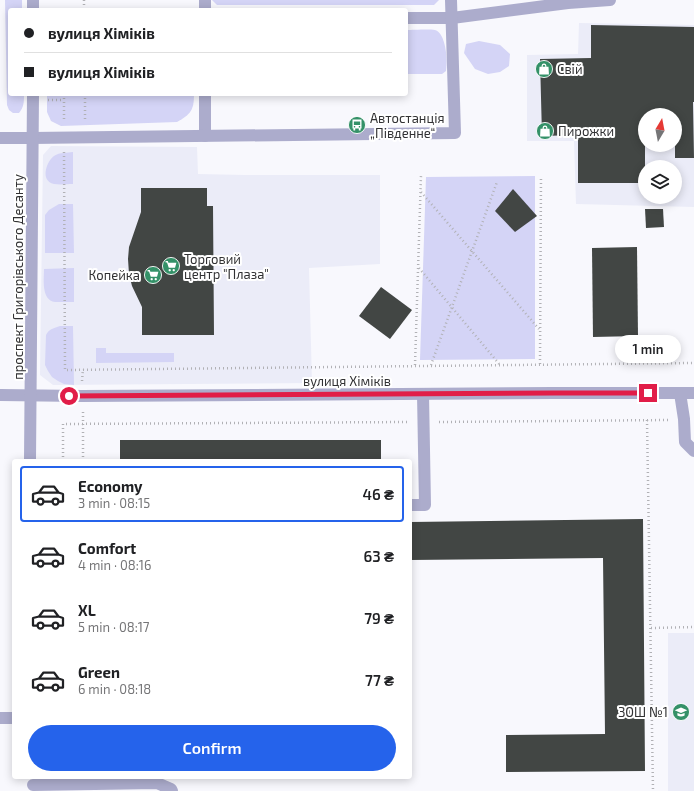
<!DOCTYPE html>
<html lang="en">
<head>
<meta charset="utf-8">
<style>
	:root { --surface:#fff; --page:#f2f2f2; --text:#202124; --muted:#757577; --line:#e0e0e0; --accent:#2563eb }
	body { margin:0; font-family:"Exo 2",sans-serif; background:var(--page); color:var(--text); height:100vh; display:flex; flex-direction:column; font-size:15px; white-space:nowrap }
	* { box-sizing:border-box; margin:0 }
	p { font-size:13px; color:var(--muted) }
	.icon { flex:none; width:22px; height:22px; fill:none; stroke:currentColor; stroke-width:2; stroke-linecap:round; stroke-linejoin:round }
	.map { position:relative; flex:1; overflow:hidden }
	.side { position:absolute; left:12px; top:459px; width:400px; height:320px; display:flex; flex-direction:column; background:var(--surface); border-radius:4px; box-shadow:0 2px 10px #0003 }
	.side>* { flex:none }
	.top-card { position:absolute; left:8px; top:8px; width:400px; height:88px; border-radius:4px; box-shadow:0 2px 10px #0003; display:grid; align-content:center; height:88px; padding:0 16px; background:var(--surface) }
	.needle { width:26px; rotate:10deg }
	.controls { position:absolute; left:638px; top:108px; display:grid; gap:8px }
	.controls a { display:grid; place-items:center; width:44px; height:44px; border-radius:50%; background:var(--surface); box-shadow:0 2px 10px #0003; font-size:20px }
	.end { position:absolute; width:18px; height:18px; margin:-9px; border:5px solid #e11d48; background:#fff; box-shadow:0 0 0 2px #fff }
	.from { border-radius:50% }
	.bubble { position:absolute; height:28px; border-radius:14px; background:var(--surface); box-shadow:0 2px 10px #0003; font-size:13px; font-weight:600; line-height:28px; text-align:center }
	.top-card b { display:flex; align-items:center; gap:14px; height:38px; font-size:15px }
	.top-card b+b { border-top:1px solid var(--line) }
	.top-card i { width:10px; height:10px; background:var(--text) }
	ul { padding:7px 0 0; list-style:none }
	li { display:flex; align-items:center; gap:12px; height:56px; margin:0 8px 6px; padding:0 8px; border:2px solid transparent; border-radius:4px }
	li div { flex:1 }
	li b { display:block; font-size:15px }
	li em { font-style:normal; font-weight:600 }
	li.active { border-color:var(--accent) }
	li>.icon { width:36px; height:36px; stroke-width:1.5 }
	.cta { display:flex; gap:8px; margin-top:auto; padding:8px 16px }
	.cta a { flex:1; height:46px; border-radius:24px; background:var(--accent); color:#fff; font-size:16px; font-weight:600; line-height:46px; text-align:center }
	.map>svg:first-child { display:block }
</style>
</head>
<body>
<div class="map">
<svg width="694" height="791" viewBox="0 0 694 791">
	<rect width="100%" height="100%" fill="#f8f8fd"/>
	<g fill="#ebecf8" fill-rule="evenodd">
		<path d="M579 23 694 25V207L576 204 574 141H527V55L578 54ZM645 115H675V145H645ZM645 167H675V197H645Z"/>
		<polygon points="51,146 197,147 198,174 245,175 380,175 380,264 309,268 312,383 53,385 40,375 43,155"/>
		<rect x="668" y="633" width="26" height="158"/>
	</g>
	<g fill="#d4d4f6">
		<path d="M5 0H22V10H10V94H24C24 102 24 107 19 113H13L9 110 7 105Z"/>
		<polygon points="212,0 439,0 434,5 217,5"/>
		<path d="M406 30C413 30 429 29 435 30 446 33 448 61 446 71L442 74H406Z"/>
		<polygon points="479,41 500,45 510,54 509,66 500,72 488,74 475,69 464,53 466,44"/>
		<path d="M47 94H194C194 110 191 114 177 122L61 126 51 121 47 112Z"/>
		<path d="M73 152V184C67 184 60 185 54 184 40 181 46 162 54 156 60 152 67 153 73 152Z"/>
		<polygon points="535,176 535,359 420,360 426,177"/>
		<polygon points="59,204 73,204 74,253 45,253 45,215 49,210"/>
		<path d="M74 268V302C68 302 61 302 55 302 41 300 44 279 44 269Z"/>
		<path d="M60 326H73L74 385 64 384 58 381 52 377 48 371 45 365 46 335C49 329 54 328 60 326Z"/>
		<polygon points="96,348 106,348 106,353 174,353 174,362 96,363"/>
	</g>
	<g fill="#424644">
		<polygon points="591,25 694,27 694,102 693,102 694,158 675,158 675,115 645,115 645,183 578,183 578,135 542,136 540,59 591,58"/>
		<polygon points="141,188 207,188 207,206 213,206 214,335 142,335 142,307 132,286 129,274 128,259 129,247 141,212"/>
		<polygon points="513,189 537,216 515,232 495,211"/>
		<polygon points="645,209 663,209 664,227 646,228"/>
		<polygon points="637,247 638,336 593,337 592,248"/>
		<polygon points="381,287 412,310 390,339 359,316"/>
		<rect x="120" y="440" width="261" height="21"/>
		<polygon points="643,519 645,771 506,772 506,735 605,734 603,558 410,560 410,522"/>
	</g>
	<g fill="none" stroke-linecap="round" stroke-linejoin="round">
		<g stroke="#b1b1b5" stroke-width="2.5" stroke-dasharray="1 3" stroke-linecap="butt">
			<polyline points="84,0 84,10"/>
			<polyline points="64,94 64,121"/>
			<polyline points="85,94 85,121"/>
			<polyline points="48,100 64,100"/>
			<polyline points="64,152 65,370 694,363"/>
			<polyline points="421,192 539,329"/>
			<polyline points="419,268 500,365"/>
			<polyline points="540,364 541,176"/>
			<polyline points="415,365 421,175"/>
			<polyline points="431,365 497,182"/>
			<polyline points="82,381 83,369"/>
			<polyline points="83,412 83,461"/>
			<polyline points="647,420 653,791"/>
			<polyline points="439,422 670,420"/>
			<polyline points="63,461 63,424 408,422"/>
			<polyline points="651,628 694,627"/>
		</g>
		<g stroke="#acaccc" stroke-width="12">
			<polyline points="33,0 33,10"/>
			<polyline points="205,0 205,10"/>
			<polyline points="406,18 452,18 568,3 610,0"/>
			<polyline points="205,94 205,136"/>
			<polyline points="0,138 32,138 455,133 451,0"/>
			<polyline points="680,393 684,419 685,442 694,451"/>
			<polyline points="0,395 82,396 554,393 694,393"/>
			<polyline points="30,461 33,94"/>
			<polyline points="410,505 425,505 423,394"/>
			<polyline points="0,718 14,718"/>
			<polyline points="33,785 157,783 171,789 172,791"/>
		</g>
	</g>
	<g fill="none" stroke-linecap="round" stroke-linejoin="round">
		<polyline stroke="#e11d48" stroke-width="5" points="69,396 554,393 648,393"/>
	</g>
	<defs>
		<g id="shop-disc" transform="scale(0.9)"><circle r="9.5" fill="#349168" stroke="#fff"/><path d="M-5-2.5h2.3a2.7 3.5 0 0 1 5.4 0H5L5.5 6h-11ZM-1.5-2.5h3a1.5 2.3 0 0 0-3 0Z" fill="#fff"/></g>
		<g id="bus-disc" transform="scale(0.9)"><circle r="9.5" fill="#349168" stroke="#fff"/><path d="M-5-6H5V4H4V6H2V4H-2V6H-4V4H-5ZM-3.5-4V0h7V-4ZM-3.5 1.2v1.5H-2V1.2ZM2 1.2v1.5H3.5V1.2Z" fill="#fff"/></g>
		<g id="supermarket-disc" transform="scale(0.9)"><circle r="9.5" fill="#349168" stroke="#fff"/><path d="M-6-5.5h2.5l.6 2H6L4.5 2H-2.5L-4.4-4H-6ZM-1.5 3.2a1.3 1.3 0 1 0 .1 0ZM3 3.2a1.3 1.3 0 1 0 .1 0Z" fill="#fff"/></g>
		<g id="school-disc" transform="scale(0.9)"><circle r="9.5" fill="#349168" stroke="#fff"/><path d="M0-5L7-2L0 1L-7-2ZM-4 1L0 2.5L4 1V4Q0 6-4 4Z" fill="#fff"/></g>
	</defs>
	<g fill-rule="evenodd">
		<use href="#shop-disc" x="544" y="69"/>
		<use href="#bus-disc" x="357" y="125"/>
		<use href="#shop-disc" x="545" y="131"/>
		<use href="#supermarket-disc" x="171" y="266"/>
		<use href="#supermarket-disc" x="153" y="275"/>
		<use href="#school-disc" x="681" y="712"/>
	</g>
	<g text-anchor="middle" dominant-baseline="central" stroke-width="4" stroke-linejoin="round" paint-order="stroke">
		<g font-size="13" fill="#313133" stroke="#fff" text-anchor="start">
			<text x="557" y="69">Свій</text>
			<text x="370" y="118">Автостанція<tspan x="370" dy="15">„Південне“</tspan></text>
			<text x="558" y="131">Пирожки</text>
			<text x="184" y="259">Торговий<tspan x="184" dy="15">центр "Плаза"</tspan></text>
			<text x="140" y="275" text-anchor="end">Копейка</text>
			<text x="668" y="712" text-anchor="end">ЗОШ №1</text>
		</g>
		<g font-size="13" fill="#313133" stroke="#fff">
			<text transform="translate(18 277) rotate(-90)">проспект Григорівського Десанту</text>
			<text x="347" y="381">вулиця Хіміків</text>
		</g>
	</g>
</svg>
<div class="controls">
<a><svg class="needle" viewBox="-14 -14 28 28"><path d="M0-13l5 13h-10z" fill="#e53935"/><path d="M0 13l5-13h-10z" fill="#757577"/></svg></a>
<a><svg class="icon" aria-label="layers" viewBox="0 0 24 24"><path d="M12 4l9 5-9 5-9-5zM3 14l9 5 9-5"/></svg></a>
</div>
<i class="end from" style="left:69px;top:396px"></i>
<i class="end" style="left:648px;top:393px"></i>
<div class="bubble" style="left:615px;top:335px;width:66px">1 min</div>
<div class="top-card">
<b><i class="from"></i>вулиця Хіміків</b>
<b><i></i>вулиця Хіміків</b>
</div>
<section class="side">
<ul>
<li class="active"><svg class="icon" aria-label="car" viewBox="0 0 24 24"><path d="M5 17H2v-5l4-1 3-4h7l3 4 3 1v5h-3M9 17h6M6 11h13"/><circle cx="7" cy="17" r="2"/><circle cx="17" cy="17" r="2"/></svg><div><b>Economy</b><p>3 min · 08:15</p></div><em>46 ₴</em></li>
<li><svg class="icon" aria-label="car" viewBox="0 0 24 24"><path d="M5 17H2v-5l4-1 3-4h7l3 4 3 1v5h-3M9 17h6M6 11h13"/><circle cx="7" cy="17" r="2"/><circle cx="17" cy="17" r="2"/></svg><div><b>Comfort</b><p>4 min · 08:16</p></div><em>63 ₴</em></li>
<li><svg class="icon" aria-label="car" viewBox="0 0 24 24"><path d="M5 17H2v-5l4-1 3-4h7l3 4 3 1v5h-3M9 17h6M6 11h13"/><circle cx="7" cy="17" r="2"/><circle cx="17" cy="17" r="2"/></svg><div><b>XL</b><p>5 min · 08:17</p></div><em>79 ₴</em></li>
<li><svg class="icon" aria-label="car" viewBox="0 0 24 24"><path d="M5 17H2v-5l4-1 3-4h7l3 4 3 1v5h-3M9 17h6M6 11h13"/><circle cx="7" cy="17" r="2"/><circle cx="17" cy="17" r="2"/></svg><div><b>Green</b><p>6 min · 08:18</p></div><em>77 ₴</em></li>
</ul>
<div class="cta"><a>Confirm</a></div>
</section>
</div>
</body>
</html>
